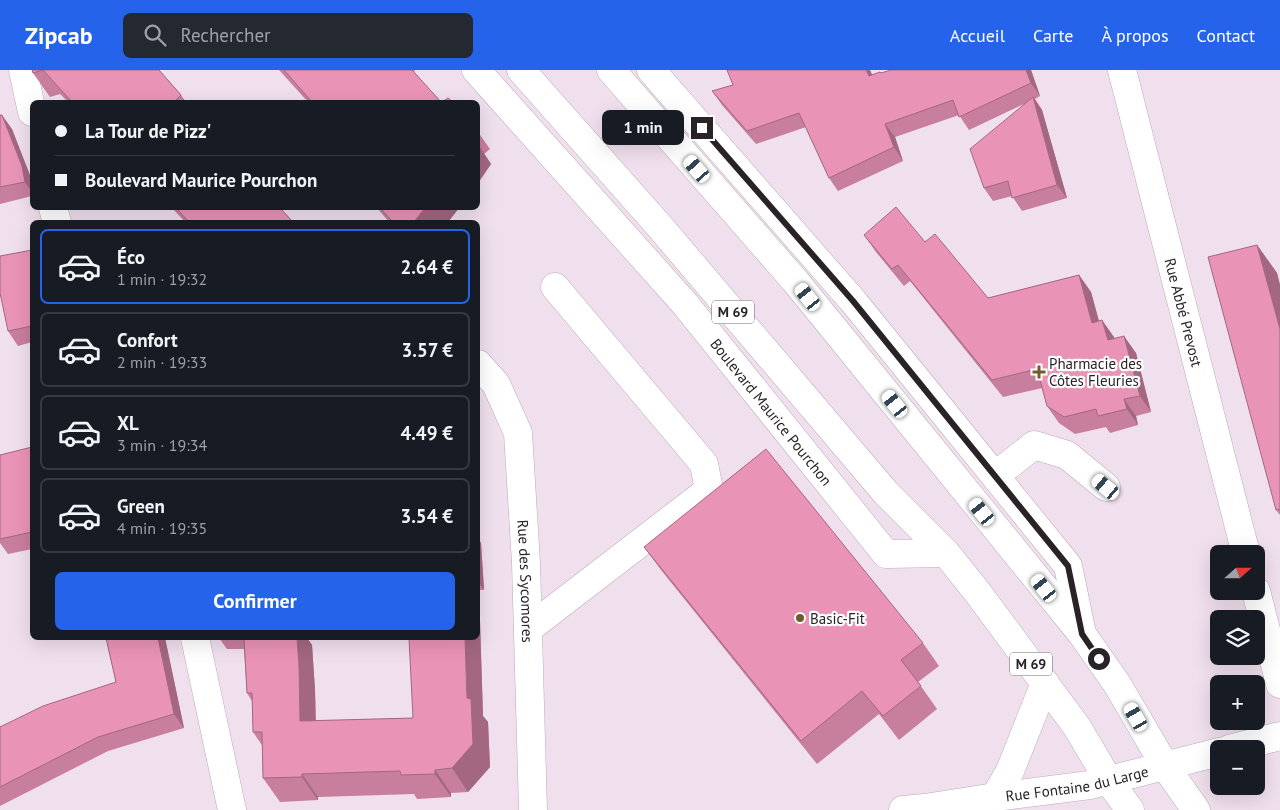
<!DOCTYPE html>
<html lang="fr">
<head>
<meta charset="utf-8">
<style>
	:root { --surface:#171b24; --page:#242831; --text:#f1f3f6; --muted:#9ea1a6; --line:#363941; --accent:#2563eb }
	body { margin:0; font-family:"PT Sans",sans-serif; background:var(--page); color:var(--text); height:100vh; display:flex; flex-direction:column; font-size:19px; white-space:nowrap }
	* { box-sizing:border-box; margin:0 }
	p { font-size:16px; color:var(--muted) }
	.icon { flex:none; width:28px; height:28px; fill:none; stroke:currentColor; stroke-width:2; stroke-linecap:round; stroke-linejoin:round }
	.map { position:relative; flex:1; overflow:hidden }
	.sheet { position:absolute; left:30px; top:150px; width:450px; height:420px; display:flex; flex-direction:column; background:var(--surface); border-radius:8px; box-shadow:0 5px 20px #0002 }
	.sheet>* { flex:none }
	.banner { position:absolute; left:30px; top:30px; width:450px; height:110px; border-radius:8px; box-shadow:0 5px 20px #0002; display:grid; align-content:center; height:110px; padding:0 25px; background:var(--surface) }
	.needle { width:32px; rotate:69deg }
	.tools { position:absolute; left:1210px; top:475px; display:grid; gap:10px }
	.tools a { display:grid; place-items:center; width:55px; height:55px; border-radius:8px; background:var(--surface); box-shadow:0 5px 20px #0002; font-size:25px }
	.end { position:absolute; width:22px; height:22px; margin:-11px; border:6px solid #292328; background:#fff; box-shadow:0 0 0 2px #fff }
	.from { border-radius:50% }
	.bubble { position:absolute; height:35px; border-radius:8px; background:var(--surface); box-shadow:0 5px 20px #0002; font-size:16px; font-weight:700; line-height:35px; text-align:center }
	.car { position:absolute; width:15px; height:30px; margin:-15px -8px; border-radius:6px; box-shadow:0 0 4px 1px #0007; background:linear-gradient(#fff 24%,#345 0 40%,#fff 0 76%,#345 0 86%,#fff 0) }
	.banner b { display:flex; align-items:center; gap:18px; height:48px; font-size:19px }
	.banner b+b { border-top:1px solid var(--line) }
	.banner i { width:12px; height:12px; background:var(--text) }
	ul { padding:9px 0 0; list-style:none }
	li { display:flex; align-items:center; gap:15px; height:75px; margin:0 10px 8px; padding:0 15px; border:2px solid var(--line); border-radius:8px }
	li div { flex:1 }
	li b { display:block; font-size:19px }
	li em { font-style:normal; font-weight:700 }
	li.active { border-color:var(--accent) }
	li>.icon { width:45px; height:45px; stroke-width:1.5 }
	.action { display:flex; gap:10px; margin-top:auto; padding:10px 25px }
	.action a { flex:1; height:58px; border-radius:8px; background:var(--accent); color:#fff; font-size:20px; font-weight:700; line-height:58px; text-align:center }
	header { display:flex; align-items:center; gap:30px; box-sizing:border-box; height:70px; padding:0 25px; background:var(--accent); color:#fff }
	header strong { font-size:24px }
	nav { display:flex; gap:28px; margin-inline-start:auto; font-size:18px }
	.search { width:350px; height:45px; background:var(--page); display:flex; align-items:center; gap:12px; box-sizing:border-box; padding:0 18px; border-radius:8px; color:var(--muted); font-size:19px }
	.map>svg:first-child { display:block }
</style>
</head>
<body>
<header>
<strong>Zipcab</strong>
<div class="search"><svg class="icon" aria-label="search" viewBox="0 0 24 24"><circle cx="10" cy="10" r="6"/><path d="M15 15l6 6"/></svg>Rechercher</div>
<nav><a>Accueil</a><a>Carte</a><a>À propos</a><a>Contact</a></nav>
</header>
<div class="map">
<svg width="1280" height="740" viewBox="0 0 1280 740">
	<rect width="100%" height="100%" fill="#f0dfed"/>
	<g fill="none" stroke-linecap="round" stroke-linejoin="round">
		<g stroke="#bbabb8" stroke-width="29">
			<g id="minor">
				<polyline points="23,0 32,42"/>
				<path id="s1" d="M476 0 685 234 886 484 946 483"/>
				<polyline points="651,0 853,231 1068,496 1082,564"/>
				<path id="s2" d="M1122 0 1246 484"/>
				<polyline points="53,138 57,152"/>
				<path id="s3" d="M478 294 496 314 518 363 526 493 533 740"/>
				<polyline points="995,406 1034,375 1067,385 1106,417"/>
				<polyline points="1256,521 1280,614"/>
				<polyline points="528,559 709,420 704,394 555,217"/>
				<polyline points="195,568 232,740"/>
				<polyline points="1229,679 1280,666"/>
				<polyline points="995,727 1010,701 1045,613"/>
				<path id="s4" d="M903 740 925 738 995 727 1090 715 1219 682"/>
			</g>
		</g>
		<g stroke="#bbabb8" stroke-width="29">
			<g id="major">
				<polyline points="521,0 661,158 886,423 946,483 978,523 1077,657 1109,711 1130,740"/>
				<polyline points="611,0 796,212 1082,564 1117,614 1165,696 1196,740"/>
			</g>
		</g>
		<use href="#minor" stroke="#fff" stroke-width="28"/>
		<use href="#major" stroke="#fff" stroke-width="28"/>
	</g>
	<g fill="#c87e9d">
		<polygon points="32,0 159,0 181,25 186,32 68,32 60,24 50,27 33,3"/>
		<polygon points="279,0 415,0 414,2 441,32 308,32"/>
		<polygon points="870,0 872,5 881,3 1031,0 1040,26 1035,29 1042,40 1067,128 1022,141 1012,126 993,131 984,118 1024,34 969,60 959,45 895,67 903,91 838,121 829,108 806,57 756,74 722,35 712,21 733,15"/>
		<polygon points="0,45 12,59 32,114 32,126 0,134"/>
		<polygon points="478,62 490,79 484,84 491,94 478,113"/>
		<polygon points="172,138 280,138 293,152 185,152"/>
		<polygon points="377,138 459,138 448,152 389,152"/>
		<polygon points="864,165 925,172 988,228 1079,205 1091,222 1099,251 1102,250 1114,269 1136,283 1151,342 1136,346 1138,355 1110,363 1106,357 1075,364 1059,353 1047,336 1042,318 1003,327 910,211 904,216 876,182"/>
		<polygon points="1257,175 1277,203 1280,215 1280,445 1276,440"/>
		<polygon points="32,180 32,272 18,276 8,261"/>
		<polygon points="32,377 32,479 8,484 0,473 0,385"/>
		<polygon points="478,468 481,473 484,520 479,520 483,646 488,652 490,697 468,722 451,723 451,727 417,729 414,724 318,727 318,730 280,732 263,708 262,675 253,662 252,631 247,623 244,579 227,579 219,568 307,568 312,575 315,620 316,651 413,648 478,568"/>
		<polygon points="644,477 923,573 939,596 918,612 937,639 899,670 879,644 817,694 661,500"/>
		<polygon points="106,568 165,568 184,658 108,681 0,736 0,657 116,612"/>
	</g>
	<g fill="#a36780">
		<polygon points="866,0 870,0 878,19 869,6"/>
		<polygon points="1026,0 1031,0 1040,26 1031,13"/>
		<polygon points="1033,27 1042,40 1067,128 1057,115"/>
		<polygon points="2,45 12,59 32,110 32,122 25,112"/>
		<polygon points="885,54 895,67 903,91 894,77"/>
		<polygon points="478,74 491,94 478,113"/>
		<polygon points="425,138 459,138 448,152 414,152"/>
		<polygon points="1257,175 1277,203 1280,215 1280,259"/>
		<polygon points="1079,205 1091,222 1104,270 1092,253"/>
		<polygon points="1102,250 1114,267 1120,287 1108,270"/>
		<polygon points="1124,266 1136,283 1151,342 1140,326"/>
		<polygon points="1124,329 1136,346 1138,355 1127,339"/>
		<polygon points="478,468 481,473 484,520 478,511"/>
		<polygon points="478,517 479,520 483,646 488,652 490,697 468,722 452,698 467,628 465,568 478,568"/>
		<polygon points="158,568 165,568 184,658 174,644"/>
		<polygon points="297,568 307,568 312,575 315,620 316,675 300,651"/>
		<polygon points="435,700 451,723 451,727 435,704"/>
		<polygon points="302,704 318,727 318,730 302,707"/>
	</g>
	<g fill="#e993b7" stroke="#a36780">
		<polygon points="32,0 159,0 181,25 174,32 175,32 72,32 43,0 33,3"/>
		<polygon points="284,0 412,0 441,32 312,32"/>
		<polygon points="727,0 866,0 869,6 880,2 881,3 891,0 1026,0 1031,13 959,47 953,30 885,54 894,77 829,108 799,43 747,61 712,21 733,15"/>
		<polygon points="1033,27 1057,115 1012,128 1008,111 984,118 970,79"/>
		<polygon points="448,28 453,32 442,32"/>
		<polygon points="0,45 2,45 22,96 25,112 0,117"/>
		<polygon points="896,137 925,172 935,164 988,228 1079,205 1092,253 1102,250 1108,270 1124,266 1140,326 1124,329 1127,339 1098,346 1096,339 1064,347 1047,336 1037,299 992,310 898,195 892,199 864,165"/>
		<polygon points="176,138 280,138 293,152 189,152"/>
		<polygon points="380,138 425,138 414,152 393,152"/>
		<polygon points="1257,175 1280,259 1280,439 1276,440 1208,187"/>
		<polygon points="32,180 32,256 8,261 0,223 0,186"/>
		<polygon points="32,377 32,462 0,469 0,385"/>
		<polygon points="766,379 923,573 901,590 921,616 883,646 862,621 801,671 644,477"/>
		<polygon points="106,568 158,568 174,644 98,667 0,717 0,657 43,636 116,612"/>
		<polygon points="244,568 297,568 299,596 300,651 413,648 409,568 465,568 467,628 471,629 473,674 452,698 435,700 435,704 401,705 400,701 302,704 302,707 263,708 262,662 253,662 252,623 247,623"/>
	</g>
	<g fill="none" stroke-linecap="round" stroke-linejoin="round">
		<polyline stroke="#292328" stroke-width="6" points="702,58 853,231 1068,496 1082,564 1099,589"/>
	</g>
	<g fill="#715b2b" stroke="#fff" stroke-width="2">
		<path d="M1036.5 294.5h5v5h5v5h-5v5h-5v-5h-5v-5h5z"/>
		<circle cx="800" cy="548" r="5"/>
	</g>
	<g text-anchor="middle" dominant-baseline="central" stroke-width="4.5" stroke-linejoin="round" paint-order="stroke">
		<g fill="#fff" stroke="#696568" stroke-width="1">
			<rect x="712" y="230.5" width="42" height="23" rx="4"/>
			<rect x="1010" y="582.5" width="42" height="23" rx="4"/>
		</g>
		<g font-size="14" font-weight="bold" fill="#292328">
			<text x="733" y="242">M 69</text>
			<text x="1031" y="594">M 69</text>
		</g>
		<g font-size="15" fill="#292328" stroke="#fff">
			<text stroke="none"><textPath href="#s2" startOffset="250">Rue Abbé Prevost</textPath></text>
			<text stroke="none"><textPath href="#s1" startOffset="452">Boulevard Maurice Pourchon</textPath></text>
			<text stroke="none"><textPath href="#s3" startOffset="229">Rue des Sycomores</textPath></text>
			<text stroke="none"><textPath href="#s4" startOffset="176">Rue Fontaine du Large</textPath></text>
		</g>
		<g font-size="15" fill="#292328" stroke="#fff" text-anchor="start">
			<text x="1049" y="293">Pharmacie des<tspan x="1049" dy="17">Côtes Fleuries</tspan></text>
			<text x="810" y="548">Basic-Fit</text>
		</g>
	</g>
</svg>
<div class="tools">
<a><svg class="needle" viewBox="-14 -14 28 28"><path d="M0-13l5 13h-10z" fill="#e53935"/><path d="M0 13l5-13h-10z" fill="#9ea1a6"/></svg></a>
<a><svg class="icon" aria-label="layers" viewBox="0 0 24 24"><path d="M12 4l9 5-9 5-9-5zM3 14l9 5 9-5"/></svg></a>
<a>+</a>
<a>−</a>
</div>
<i class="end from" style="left:1099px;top:589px"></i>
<i class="end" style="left:702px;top:58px"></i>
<div class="bubble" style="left:602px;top:40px;width:82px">1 min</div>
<i class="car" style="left:697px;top:99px;rotate:319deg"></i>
<i class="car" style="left:808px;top:227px;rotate:321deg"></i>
<i class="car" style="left:895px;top:334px;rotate:321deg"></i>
<i class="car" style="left:1106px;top:417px;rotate:310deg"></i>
<i class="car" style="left:982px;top:442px;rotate:321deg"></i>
<i class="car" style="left:1044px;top:518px;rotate:321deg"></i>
<i class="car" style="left:1136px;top:647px;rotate:330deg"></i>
<div class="banner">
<b><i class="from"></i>La Tour de Pizz'</b>
<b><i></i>Boulevard Maurice Pourchon</b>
</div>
<section class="sheet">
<ul>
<li class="active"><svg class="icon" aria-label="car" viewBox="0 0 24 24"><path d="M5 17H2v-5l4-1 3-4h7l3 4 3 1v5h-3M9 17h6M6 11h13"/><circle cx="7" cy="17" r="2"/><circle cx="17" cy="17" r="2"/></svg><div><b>Éco</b><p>1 min · 19:32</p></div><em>2.64 €</em></li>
<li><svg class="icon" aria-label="car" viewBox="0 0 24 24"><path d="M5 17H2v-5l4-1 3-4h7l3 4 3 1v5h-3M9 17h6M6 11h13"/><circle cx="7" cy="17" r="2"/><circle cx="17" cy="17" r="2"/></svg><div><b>Confort</b><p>2 min · 19:33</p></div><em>3.57 €</em></li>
<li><svg class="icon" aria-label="car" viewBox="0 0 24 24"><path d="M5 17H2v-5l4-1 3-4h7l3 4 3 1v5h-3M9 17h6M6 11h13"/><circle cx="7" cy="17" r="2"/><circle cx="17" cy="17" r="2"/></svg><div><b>XL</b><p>3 min · 19:34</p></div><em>4.49 €</em></li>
<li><svg class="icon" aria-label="car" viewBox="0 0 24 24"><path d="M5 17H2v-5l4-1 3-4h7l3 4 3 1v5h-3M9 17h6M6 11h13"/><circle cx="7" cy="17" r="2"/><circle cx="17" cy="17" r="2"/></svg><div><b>Green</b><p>4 min · 19:35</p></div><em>3.54 €</em></li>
</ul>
<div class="action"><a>Confirmer</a></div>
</section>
</div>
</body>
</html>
